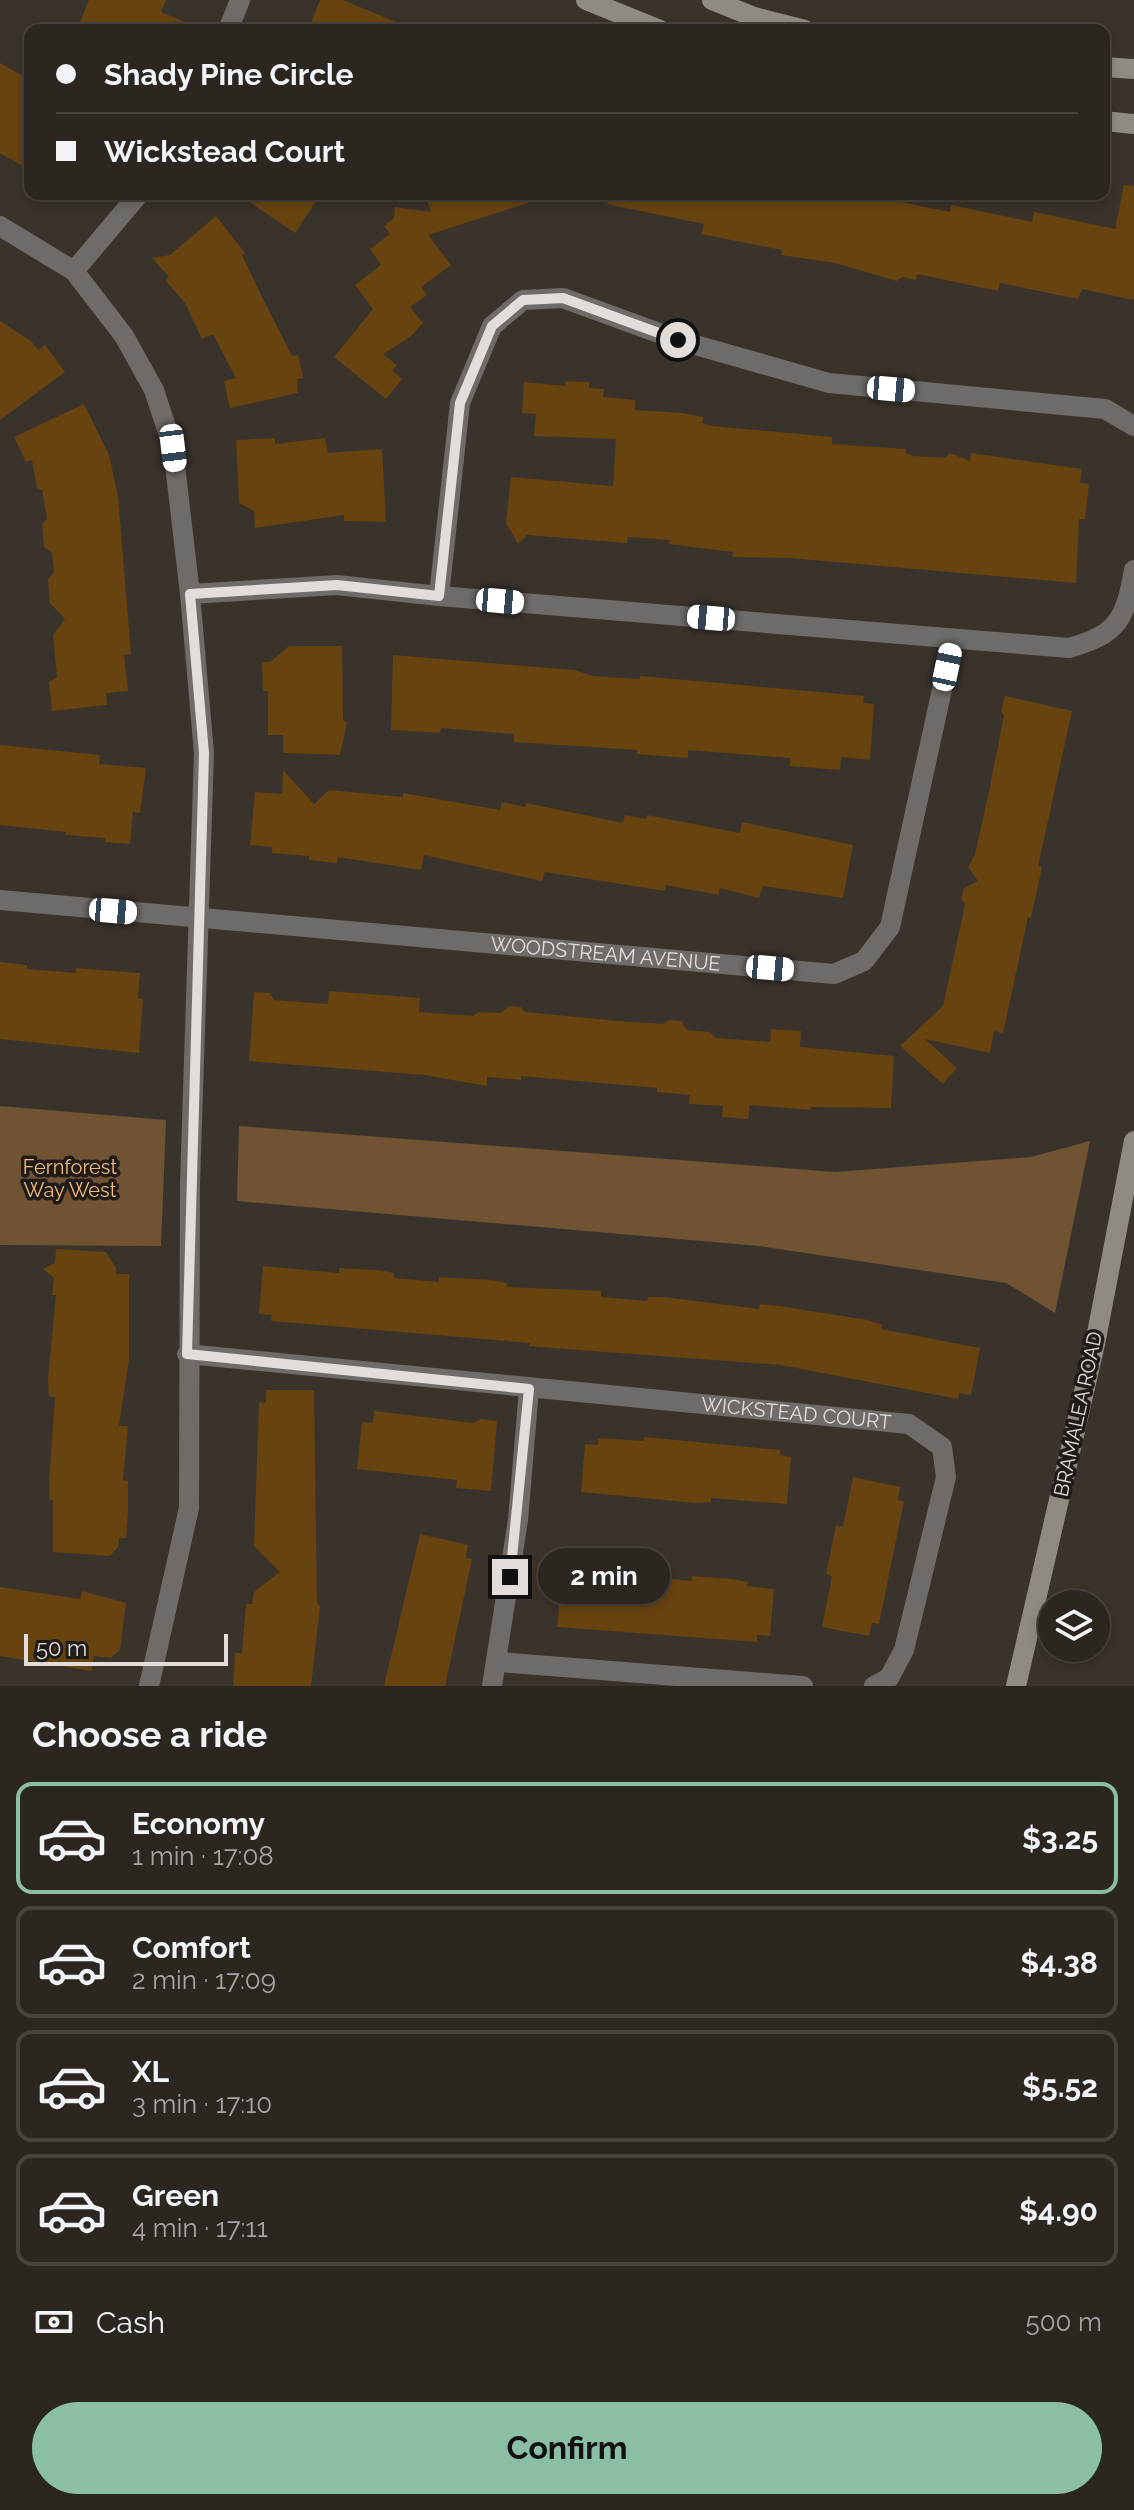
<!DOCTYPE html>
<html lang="en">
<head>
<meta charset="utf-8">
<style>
	:root { --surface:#2c2621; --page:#342e2a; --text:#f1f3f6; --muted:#a6a5a5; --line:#48433f; --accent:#8abfa5 }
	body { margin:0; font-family:Raleway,sans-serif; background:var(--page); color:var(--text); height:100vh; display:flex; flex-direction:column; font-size:30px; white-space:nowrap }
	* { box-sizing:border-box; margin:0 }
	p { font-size:26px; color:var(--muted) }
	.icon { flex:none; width:44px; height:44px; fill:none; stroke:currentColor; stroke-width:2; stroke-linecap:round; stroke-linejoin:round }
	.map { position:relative; height:1686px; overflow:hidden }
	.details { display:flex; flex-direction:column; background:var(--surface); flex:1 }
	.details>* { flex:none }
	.top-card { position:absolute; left:24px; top:24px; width:1086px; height:176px; border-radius:16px; box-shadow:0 4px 12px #0003,0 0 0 2px var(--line); display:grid; align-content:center; height:176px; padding:0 32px; background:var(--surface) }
	.buttons { position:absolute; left:1038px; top:1590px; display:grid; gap:16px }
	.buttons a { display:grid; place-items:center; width:72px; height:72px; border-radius:50%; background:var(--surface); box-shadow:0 4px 12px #0003,0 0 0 2px var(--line); font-size:40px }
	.scale { position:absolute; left:24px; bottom:20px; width:204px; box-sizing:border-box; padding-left:8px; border:4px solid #e2ddd9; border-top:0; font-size:22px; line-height:28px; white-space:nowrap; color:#e2ddd9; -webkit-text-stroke:6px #1f1b18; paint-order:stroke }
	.end { position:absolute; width:36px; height:36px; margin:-18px; border:10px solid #e2ddd9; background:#111; box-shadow:0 0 0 4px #111 }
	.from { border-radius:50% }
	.bubble { position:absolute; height:56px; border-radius:28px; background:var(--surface); box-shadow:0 4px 12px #0003,0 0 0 2px var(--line); font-size:26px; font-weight:700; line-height:56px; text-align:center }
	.car { position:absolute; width:24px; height:48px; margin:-24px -12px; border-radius:10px; box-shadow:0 0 6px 2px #0007; background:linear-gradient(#fff 24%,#345 0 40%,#fff 0 76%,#345 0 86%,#fff 0) }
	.top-card b { display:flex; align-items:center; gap:28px; height:76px; font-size:30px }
	.top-card b+b { border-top:2px solid var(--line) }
	.top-card i { width:20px; height:20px; background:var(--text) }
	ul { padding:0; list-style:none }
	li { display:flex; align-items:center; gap:24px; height:112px; margin:0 16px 12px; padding:0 16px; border:4px solid var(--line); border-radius:16px }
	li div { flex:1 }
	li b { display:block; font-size:30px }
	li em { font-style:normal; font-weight:700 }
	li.on { border-color:var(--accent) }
	li>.icon { width:72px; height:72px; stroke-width:1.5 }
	h2 { padding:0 32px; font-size:36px; line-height:96px }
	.pay { display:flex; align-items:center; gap:20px; height:88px; padding:0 32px; font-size:30px }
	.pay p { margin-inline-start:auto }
	.cta { display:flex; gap:16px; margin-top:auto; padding:16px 32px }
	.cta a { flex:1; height:92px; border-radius:48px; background:var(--accent); color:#111; font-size:32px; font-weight:700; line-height:92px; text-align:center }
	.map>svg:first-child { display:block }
</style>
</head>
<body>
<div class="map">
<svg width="1134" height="1686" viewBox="0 0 1134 1686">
	<rect width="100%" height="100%" fill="#3a332c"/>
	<g fill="#6f5332">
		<polygon points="0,1106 166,1120 161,1246 0,1245"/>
		<polygon points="239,1126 835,1172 1031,1157 1090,1141 1055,1313 1006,1283 759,1246 237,1201"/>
	</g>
	<g fill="#67430f">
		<polygon points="89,0 166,0 161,12 204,30 77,30"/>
		<polygon points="320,0 343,0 415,30 308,30"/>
		<polygon points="0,63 30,80 30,154 23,166 0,153"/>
		<polygon points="1124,185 1134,186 1134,300 1082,289 1078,299 1000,283 998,291 917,274 916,280 902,277 897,281 835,263 781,255 782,250 701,234 704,224 607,204 608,194 862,194 950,212 951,205 1032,222 1034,212 1115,229"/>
		<polygon points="238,194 321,194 295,233"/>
		<polygon points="425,194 540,194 540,199 428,235 451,265 421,287 427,295 410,307 423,323 410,337 383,354 397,365 392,370 402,379 386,399 334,357 373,309 355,285 381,265 370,249 390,234 384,226 394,218 395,207 431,212"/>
		<polygon points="216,216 245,253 242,255 263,299 292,356 298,355 303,378 297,379 298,393 230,408 224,381 236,378 213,334 202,339 185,303 165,280 169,277 152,258 170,255"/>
		<polygon points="0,321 31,341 38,350 45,345 65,372 0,420"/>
		<polygon points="566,381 589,382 589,388 604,389 603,397 635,400 635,410 682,413 703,417 702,423 712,426 832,437 832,444 906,449 906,453 914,456 945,458 950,453 970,461 971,453 1082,469 1080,483 1089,484 1085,519 1079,519 1076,583 790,558 732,557 733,552 669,544 670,540 628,537 627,543 527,535 518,544 506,523 511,477 613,486 616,439 534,436 536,414 522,413 524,382 565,386"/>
		<polygon points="84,404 109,455 118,496 131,654 124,655 128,691 106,693 107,705 52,711 49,682 57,677 53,635 65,619 50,603 48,580 54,571 52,553 44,547 42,524 47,519 42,490 37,488 32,460 26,462 14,437"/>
		<polygon points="275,438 275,444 325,438 328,453 382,449 386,522 344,521 344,515 255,528 254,511 239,503 236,440"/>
		<polygon points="289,646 342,646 343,720 347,723 340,755 283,753 283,735 268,735 268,691 263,691 262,662 270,662"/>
		<polygon points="393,655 574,670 593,676 640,679 640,676 864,696 863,703 874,704 870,760 841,757 840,770 790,766 790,758 688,750 688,758 637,754 637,750 514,742 514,734 441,728 440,733 391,730"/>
		<polygon points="1005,696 1072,711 1038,866 1042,867 1031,918 1028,917 1003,1033 994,1031 990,1053 925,1039 957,1068 943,1084 900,1046 943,1006 965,905 961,898 964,888 978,881 968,867 975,854 987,801 1004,716 1001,711"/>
		<polygon points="0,745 100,755 99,764 146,768 140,813 133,812 130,844 105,842 105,838 66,835 66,832 0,825"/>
		<polygon points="283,770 314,804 329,790 403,797 403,793 500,810 502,802 525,807 526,803 623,823 625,815 646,819 647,815 740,833 742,822 853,845 843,898 763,886 759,898 720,888 719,895 666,885 665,891 545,872 542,881 424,855 421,870 338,857 337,863 309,860 309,856 272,853 272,847 250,845 255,792 282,794"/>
		<polygon points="0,962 27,965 27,969 76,973 76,968 140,973 138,998 143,999 139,1053 0,1039"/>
		<polygon points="329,991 420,998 419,1012 473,1016 478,1012 501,1013 510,1006 521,1007 525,1012 618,1021 663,1024 669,1020 681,1021 687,1030 710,1032 716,1038 770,1042 771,1029 801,1031 800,1047 894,1056 891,1108 811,1107 810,1110 750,1105 748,1119 722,1117 723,1106 689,1104 690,1095 657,1092 657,1088 521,1076 521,1080 487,1077 487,1086 424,1075 249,1061 254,992 270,993 274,1000 328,1004"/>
		<polygon points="56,1249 106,1252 116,1268 116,1274 129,1274 129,1359 119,1426 128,1426 123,1480 128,1481 128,1512 126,1538 119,1538 118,1547 110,1556 53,1552 53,1500 50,1500 49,1482 55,1397 49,1396 48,1379 56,1295 52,1295 54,1278 43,1269 55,1263"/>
		<polygon points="263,1266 339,1273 339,1268 378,1270 394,1273 394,1278 439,1282 439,1277 491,1280 507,1283 506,1287 601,1291 601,1297 647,1301 648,1297 663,1297 759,1309 760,1304 779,1306 868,1320 882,1325 881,1329 980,1348 971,1395 959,1393 958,1399 781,1365 565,1349 529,1346 530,1343 271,1321 272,1315 259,1314"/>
		<polygon points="266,1390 314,1390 317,1603 320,1606 311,1686 233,1686 235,1653 242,1653 246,1604 252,1604 254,1592 280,1572 254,1546 259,1402 266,1403"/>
		<polygon points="374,1411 474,1423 480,1419 497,1421 491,1491 456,1488 457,1480 357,1469 362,1422 373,1423"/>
		<polygon points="644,1437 780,1450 780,1455 791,1457 787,1504 711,1498 711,1502 695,1503 581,1492 585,1444 598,1445 598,1438 644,1441"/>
		<polygon points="853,1477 900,1487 898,1500 904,1501 879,1624 872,1623 869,1636 822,1627 832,1576 826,1574 836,1525 843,1527"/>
		<polygon points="420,1534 468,1545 466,1558 472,1559 445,1686 384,1686"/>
		<polygon points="564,1555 595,1558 594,1566 649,1573 648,1577 692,1581 692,1576 732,1579 748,1582 747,1586 774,1589 770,1636 757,1635 757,1642 557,1627"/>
		<polygon points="0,1587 80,1599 82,1591 126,1603 120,1650 111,1658 94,1656 91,1671 0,1656"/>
	</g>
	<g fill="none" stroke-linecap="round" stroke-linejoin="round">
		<g stroke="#6f6b68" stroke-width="20">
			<polyline points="228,30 240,0"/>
			<polyline points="0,226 74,271 124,336 154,390 173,448 190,594 204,753 190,1184 189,1508 149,1686"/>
			<polyline points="74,271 139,194"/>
			<path d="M1134 426 1105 409 829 383 678 340 563 298 523 300 492 326 460 403 439 596 1069 648C1119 634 1125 619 1134 570"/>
			<polyline points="190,594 337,585 439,596"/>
			<path id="s1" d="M0 900 834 974 864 961 890 927 953 639"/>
			<path id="s2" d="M187 1354 909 1424 942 1447 946 1477 904 1650 889 1678 874 1686"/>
			<polyline points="499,1662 803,1686"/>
			<polyline points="492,1686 518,1520 529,1389"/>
		</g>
		<g stroke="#8f8a84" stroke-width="20">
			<polyline points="586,0 660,30"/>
			<polyline points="712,0 754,17 805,30"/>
			<polyline points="1104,67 1134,69"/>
			<polyline points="1104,121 1134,124"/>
			<polyline points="1016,1686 1095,1344 1134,1141"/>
		</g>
	</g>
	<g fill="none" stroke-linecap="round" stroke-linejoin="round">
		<polyline stroke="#e2ddd9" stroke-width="10" points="510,1577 529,1389 187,1354 204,753 190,594 337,585 439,596 460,403 492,326 523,300 563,298 678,340"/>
	</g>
	<g text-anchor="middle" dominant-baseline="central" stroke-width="7" stroke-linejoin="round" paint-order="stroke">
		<g font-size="20" fill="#e2ddd9" stroke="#1f1b18">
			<text stroke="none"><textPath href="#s1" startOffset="608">WOODSTREAM AVENUE</textPath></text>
			<text stroke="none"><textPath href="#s2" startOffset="612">WICKSTEAD COURT</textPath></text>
			<text transform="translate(1078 1414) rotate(-78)">BRAMALEA ROAD</text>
		</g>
		<g font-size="20" fill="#f6bb75" stroke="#1f1b18">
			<text x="70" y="1167">Fernforest<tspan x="70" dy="23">Way West</tspan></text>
		</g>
	</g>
</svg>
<div class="buttons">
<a><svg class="icon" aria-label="layers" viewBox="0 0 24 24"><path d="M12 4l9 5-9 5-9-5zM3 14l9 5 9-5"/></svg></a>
</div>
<div class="scale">50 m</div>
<i class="end from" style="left:678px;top:340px"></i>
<i class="end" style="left:510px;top:1577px"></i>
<div class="bubble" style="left:538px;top:1548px;width:132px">2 min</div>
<i class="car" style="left:891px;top:389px;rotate:95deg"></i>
<i class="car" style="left:173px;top:448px;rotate:173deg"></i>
<i class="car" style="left:500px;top:601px;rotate:95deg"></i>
<i class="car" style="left:711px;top:618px;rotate:275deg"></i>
<i class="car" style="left:947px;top:667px;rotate:12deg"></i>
<i class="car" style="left:113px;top:911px;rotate:95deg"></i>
<i class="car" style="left:770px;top:968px;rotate:95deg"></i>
<div class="top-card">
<b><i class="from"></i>Shady Pine Circle</b>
<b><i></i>Wickstead Court</b>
</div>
</div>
<section class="details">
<h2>Choose a ride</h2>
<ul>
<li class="on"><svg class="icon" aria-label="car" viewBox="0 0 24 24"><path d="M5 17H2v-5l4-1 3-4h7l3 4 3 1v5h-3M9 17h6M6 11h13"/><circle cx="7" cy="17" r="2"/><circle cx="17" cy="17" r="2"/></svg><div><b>Economy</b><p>1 min · 17:08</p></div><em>$3.25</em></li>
<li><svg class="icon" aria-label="car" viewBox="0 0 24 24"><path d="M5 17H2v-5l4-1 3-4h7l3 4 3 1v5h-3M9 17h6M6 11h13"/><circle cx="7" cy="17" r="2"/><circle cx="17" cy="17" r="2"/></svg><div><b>Comfort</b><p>2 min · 17:09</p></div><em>$4.38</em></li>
<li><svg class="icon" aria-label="car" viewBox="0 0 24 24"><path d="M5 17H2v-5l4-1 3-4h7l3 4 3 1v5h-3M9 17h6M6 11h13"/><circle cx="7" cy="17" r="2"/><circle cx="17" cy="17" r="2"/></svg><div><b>XL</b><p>3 min · 17:10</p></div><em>$5.52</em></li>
<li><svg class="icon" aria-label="car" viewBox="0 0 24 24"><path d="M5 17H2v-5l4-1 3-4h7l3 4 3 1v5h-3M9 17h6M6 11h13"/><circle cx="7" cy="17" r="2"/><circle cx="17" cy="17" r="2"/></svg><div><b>Green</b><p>4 min · 17:11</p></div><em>$4.90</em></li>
</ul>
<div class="pay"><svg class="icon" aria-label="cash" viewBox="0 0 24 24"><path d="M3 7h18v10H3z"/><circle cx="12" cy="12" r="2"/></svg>Cash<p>500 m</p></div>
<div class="cta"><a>Confirm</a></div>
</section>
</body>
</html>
